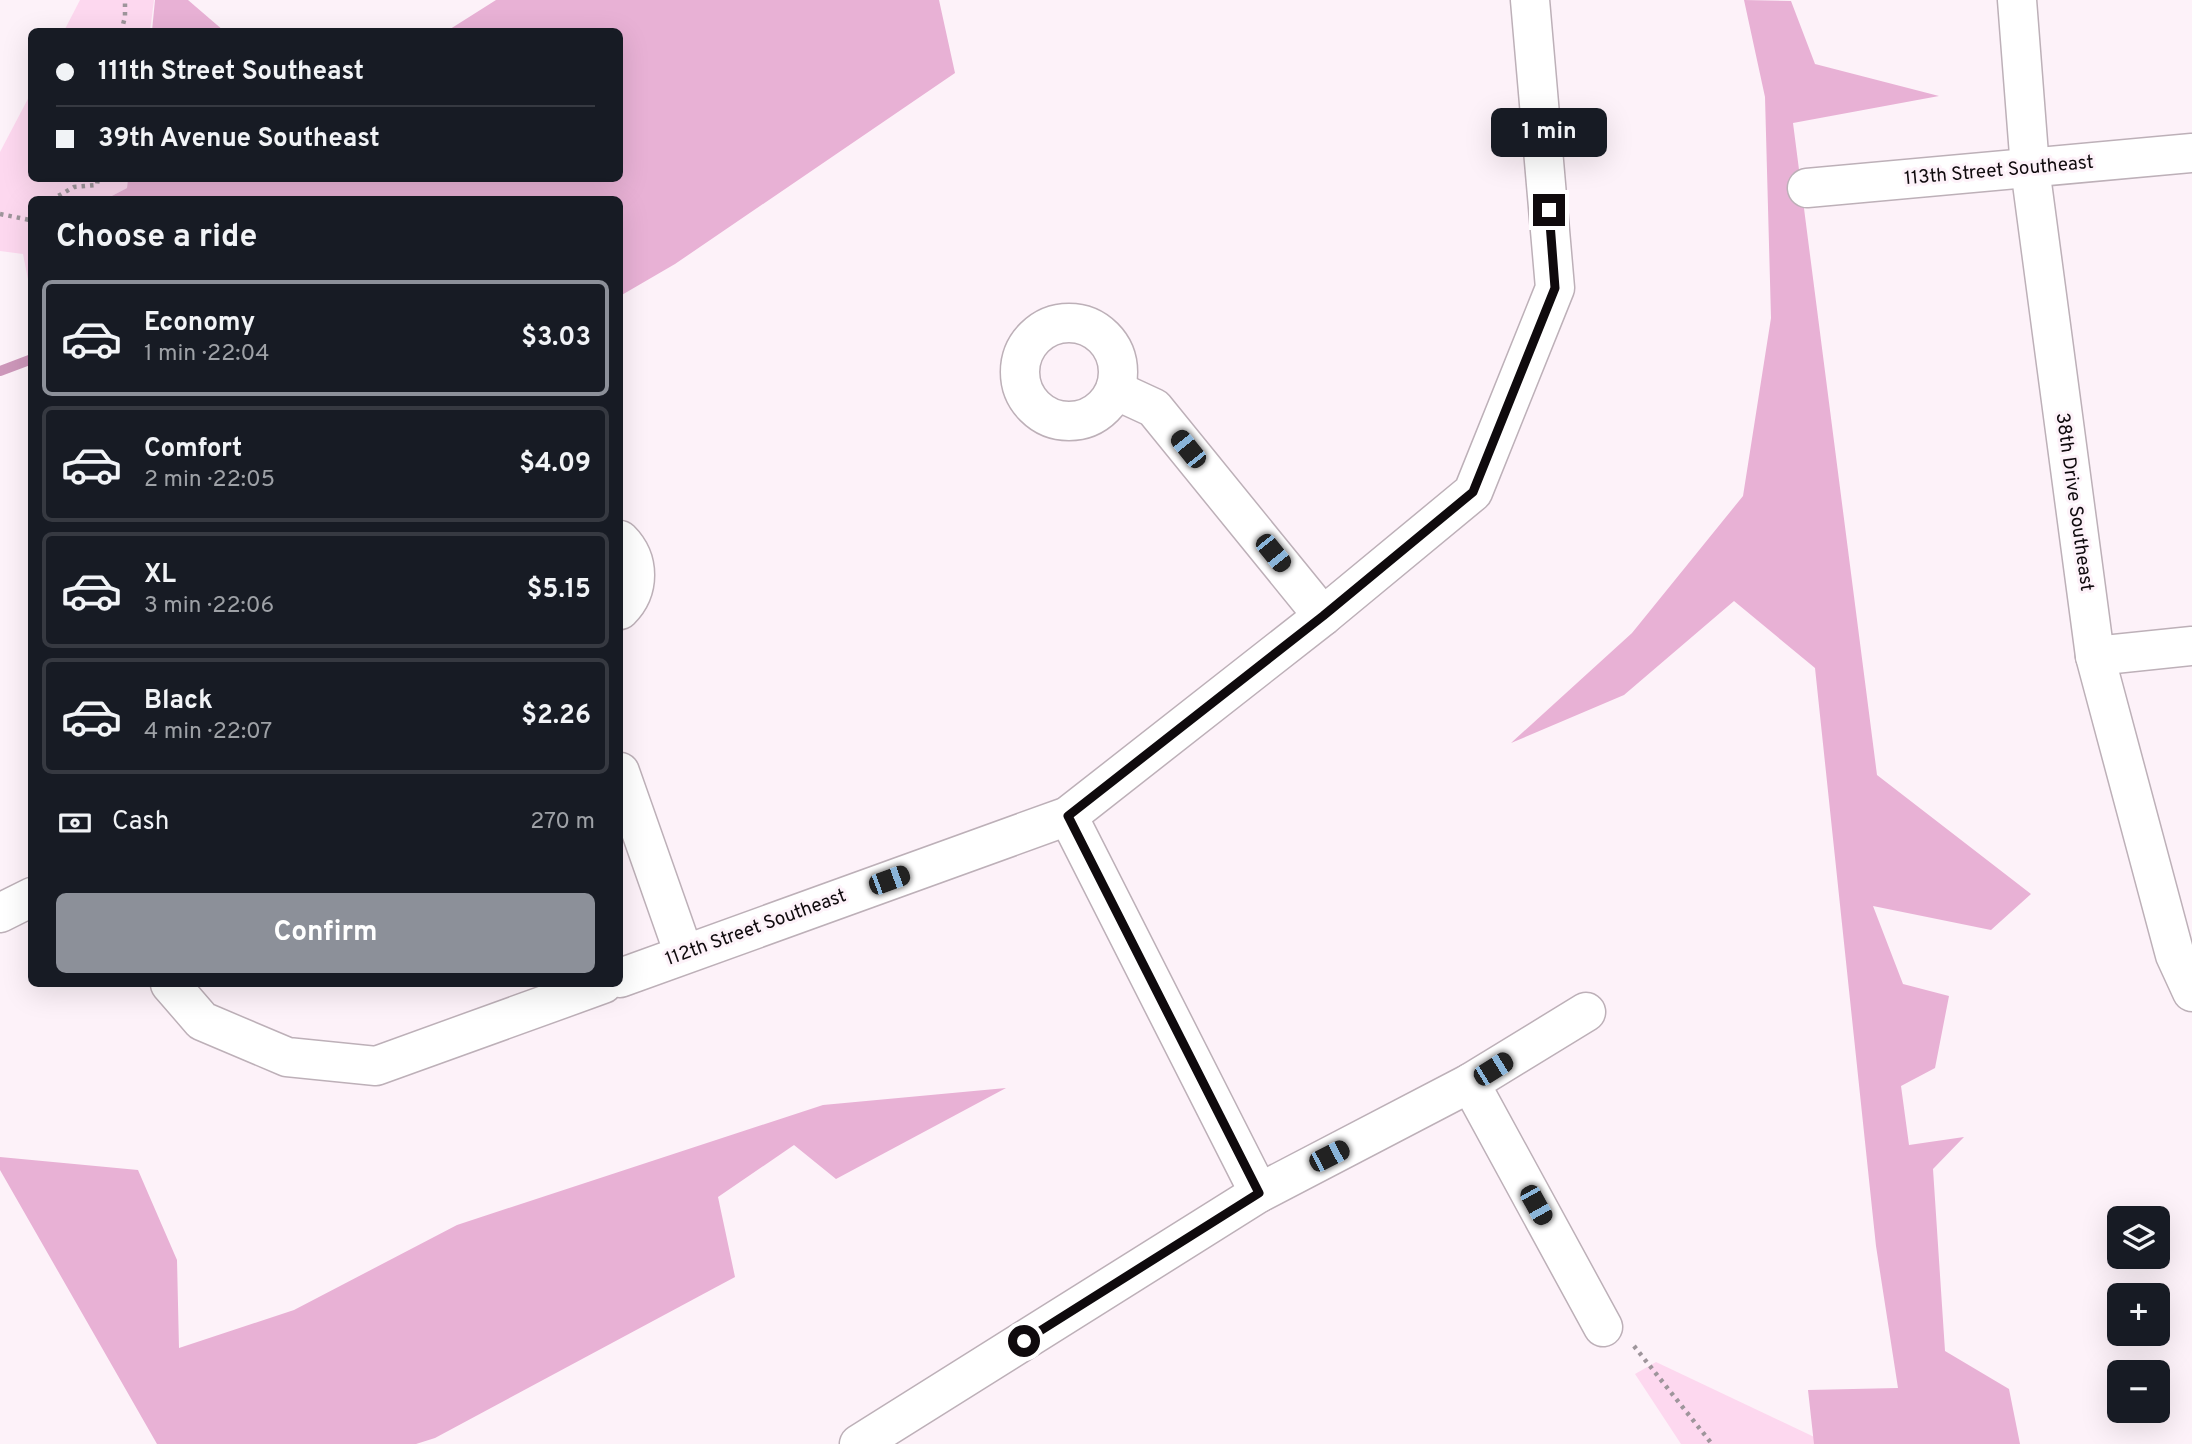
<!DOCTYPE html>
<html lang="en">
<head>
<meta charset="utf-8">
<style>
	:root { --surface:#171b24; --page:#242831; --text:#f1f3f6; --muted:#9ea1a6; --line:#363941; --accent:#8c9099 }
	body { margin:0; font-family:Overpass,sans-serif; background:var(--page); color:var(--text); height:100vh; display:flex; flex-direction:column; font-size:26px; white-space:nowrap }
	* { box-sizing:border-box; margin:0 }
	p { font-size:23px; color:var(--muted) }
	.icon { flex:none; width:38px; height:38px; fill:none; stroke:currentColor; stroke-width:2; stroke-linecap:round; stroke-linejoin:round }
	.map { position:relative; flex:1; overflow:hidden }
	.drawer { position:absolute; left:28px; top:196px; width:595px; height:791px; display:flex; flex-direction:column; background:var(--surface); border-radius:10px; box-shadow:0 7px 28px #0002 }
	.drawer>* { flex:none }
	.hud { position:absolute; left:28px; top:28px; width:595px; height:154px; border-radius:10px; box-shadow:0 7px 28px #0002; display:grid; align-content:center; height:154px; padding:0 28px; background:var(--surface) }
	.fabs { position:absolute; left:2107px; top:1206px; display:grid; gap:14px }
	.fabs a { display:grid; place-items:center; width:63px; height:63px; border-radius:10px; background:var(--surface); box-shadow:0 7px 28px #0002; font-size:35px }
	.end { position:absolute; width:32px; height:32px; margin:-16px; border:9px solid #0f0a0d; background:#fff; box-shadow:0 0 0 4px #fff }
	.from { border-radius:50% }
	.bubble { position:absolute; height:49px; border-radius:10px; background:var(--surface); box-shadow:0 7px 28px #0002; font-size:23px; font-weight:700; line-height:49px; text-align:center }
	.car { position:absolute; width:21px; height:42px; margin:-21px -10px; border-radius:9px; box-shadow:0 0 5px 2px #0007; background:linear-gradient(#222 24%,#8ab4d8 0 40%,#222 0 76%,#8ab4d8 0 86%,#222 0) }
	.hud b { display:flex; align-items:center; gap:24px; height:66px; font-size:26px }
	.hud b+b { border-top:2px solid var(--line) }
	.hud i { width:18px; height:18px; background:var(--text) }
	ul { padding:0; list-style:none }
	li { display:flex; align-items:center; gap:21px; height:116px; margin:0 14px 10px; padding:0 14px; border:4px solid var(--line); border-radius:10px }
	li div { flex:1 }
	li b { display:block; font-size:26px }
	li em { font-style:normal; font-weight:700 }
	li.selected { border-color:var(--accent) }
	li>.icon { width:63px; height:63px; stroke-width:1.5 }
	h2 { padding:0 28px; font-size:32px; line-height:84px }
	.pay { display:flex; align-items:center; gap:18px; height:77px; padding:0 28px; font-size:26px }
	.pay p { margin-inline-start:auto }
	.primary-button { display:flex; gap:14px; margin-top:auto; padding:14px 28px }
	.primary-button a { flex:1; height:80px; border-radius:10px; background:var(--accent); color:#fff; font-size:28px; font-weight:700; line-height:80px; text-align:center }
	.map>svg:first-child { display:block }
</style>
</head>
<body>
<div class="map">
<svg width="2192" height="1444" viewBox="0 0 2192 1444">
	<rect width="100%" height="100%" fill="#fdf2f9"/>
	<g fill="#fdd8ef">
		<polygon points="80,0 154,0 150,31 64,31"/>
		<polygon points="31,93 32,178 128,179 127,188 106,199 32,200 31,295 23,254 0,251 0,152"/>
		<polygon points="1656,1362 1829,1444 1681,1444 1635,1374"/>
	</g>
	<g fill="#e8b1d5">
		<polygon points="155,0 188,0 224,31 152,31"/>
		<polygon points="496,0 939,0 955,73 675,264 620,296 620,200 106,199 127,188 128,178 620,178 620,32 447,31"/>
		<polygon points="1744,0 1791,1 1815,64 1939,96 1793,123 1877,775 2031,894 1991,930 1873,906 1903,984 1949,996 1935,1068 1901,1086 1909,1145 1964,1137 1933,1169 1945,1351 2009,1389 2020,1444 1814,1444 1808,1390 1898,1388 1876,1246 1815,668 1734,601 1624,695 1511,743 1632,633 1743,496 1771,318 1765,97"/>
		<polygon points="1006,1088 836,1179 794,1145 718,1197 735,1277 435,1438 416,1444 157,1444 0,1170 0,1157 138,1170 177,1260 179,1348 294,1310 457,1225 823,1105"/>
	</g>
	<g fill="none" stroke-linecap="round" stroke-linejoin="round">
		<polyline stroke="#cd97ba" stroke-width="10" points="0,371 32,359"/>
		<g stroke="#bdb0b8" stroke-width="41">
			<g id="minor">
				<polyline points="2017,0 2030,168 2095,656 2175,955 2192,992"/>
				<polyline points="1807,188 2192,153"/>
				<circle cx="1069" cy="372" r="49"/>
				<polyline points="1115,390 1154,408 1323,616"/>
				<path d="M620 540C640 560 640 590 620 610"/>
				<polyline points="2095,656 2192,646"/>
				<polyline points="620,772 684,954"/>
				<polyline points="1068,816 1259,1193"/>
				<polyline points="0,913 32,897"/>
				<polyline points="620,978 1068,816 1323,616 1473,492 1555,288 1530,0"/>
				<polyline points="170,984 202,1021 287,1057 376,1066 603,984"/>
				<polyline points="1470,1083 1603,1327"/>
				<polyline points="859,1444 1259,1193 1470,1083 1586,1012"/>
			</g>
		</g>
		<g stroke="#9e959b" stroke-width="4.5" stroke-dasharray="3.5 5" stroke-linecap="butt">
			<polyline points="121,32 125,17 125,0"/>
			<polyline points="51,200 74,187 97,185 98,178"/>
			<polyline points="0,214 30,220"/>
			<polyline points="31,220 32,230"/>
			<polyline points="1634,1346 1712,1444"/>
		</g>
		<use href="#minor" stroke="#fff" stroke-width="38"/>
	</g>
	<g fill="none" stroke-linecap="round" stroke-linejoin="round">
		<polyline stroke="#0f0a0d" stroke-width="9" points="1024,1341 1259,1193 1068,816 1323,616 1473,492 1555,288 1549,210"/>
	</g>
	<g text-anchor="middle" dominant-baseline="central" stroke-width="6" stroke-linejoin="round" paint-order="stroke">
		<g font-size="19" fill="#0f0a0d" stroke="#fdf2f9">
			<text transform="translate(1999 171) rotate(-5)">113th Street Southeast</text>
			<text transform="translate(2074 502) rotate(82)">38th Drive Southeast</text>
			<text transform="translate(756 928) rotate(-20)">112th Street Southeast</text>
		</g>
	</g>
</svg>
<div class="fabs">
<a><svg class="icon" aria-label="layers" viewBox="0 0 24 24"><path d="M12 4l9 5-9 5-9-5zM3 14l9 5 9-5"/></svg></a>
<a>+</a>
<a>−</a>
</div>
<i class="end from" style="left:1024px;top:1341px"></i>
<i class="end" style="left:1549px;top:210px"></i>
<div class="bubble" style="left:1491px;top:108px;width:116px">1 min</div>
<i class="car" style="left:1188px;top:449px;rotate:321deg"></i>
<i class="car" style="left:1273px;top:553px;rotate:141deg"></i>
<i class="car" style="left:889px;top:880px;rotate:70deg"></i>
<i class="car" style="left:1493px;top:1069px;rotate:58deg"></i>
<i class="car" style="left:1329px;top:1156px;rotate:63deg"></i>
<i class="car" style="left:1536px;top:1205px;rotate:151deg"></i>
<div class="hud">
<b><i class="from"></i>111th Street Southeast</b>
<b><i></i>39th Avenue Southeast</b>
</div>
<section class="drawer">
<h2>Choose a ride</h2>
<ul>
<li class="selected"><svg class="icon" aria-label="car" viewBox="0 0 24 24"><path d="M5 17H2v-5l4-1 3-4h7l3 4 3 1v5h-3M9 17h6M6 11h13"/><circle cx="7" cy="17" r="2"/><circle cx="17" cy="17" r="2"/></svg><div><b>Economy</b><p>1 min · 22:04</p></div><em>$3.03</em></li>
<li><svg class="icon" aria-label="car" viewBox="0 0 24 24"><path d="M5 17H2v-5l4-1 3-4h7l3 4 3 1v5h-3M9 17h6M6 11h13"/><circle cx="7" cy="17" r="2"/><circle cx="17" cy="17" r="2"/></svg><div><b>Comfort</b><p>2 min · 22:05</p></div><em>$4.09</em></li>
<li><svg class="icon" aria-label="car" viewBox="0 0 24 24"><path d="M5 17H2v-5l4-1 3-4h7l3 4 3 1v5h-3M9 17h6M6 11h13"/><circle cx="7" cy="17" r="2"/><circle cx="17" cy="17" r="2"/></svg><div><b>XL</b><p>3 min · 22:06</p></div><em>$5.15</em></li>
<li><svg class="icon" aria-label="car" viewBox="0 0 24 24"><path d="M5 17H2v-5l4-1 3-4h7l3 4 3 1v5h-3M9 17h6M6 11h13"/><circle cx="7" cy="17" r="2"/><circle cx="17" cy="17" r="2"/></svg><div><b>Black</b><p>4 min · 22:07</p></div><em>$2.26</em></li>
</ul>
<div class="pay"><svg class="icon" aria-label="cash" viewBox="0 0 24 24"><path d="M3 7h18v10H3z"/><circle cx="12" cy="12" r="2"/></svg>Cash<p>270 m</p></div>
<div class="primary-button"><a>Confirm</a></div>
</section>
</div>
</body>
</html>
